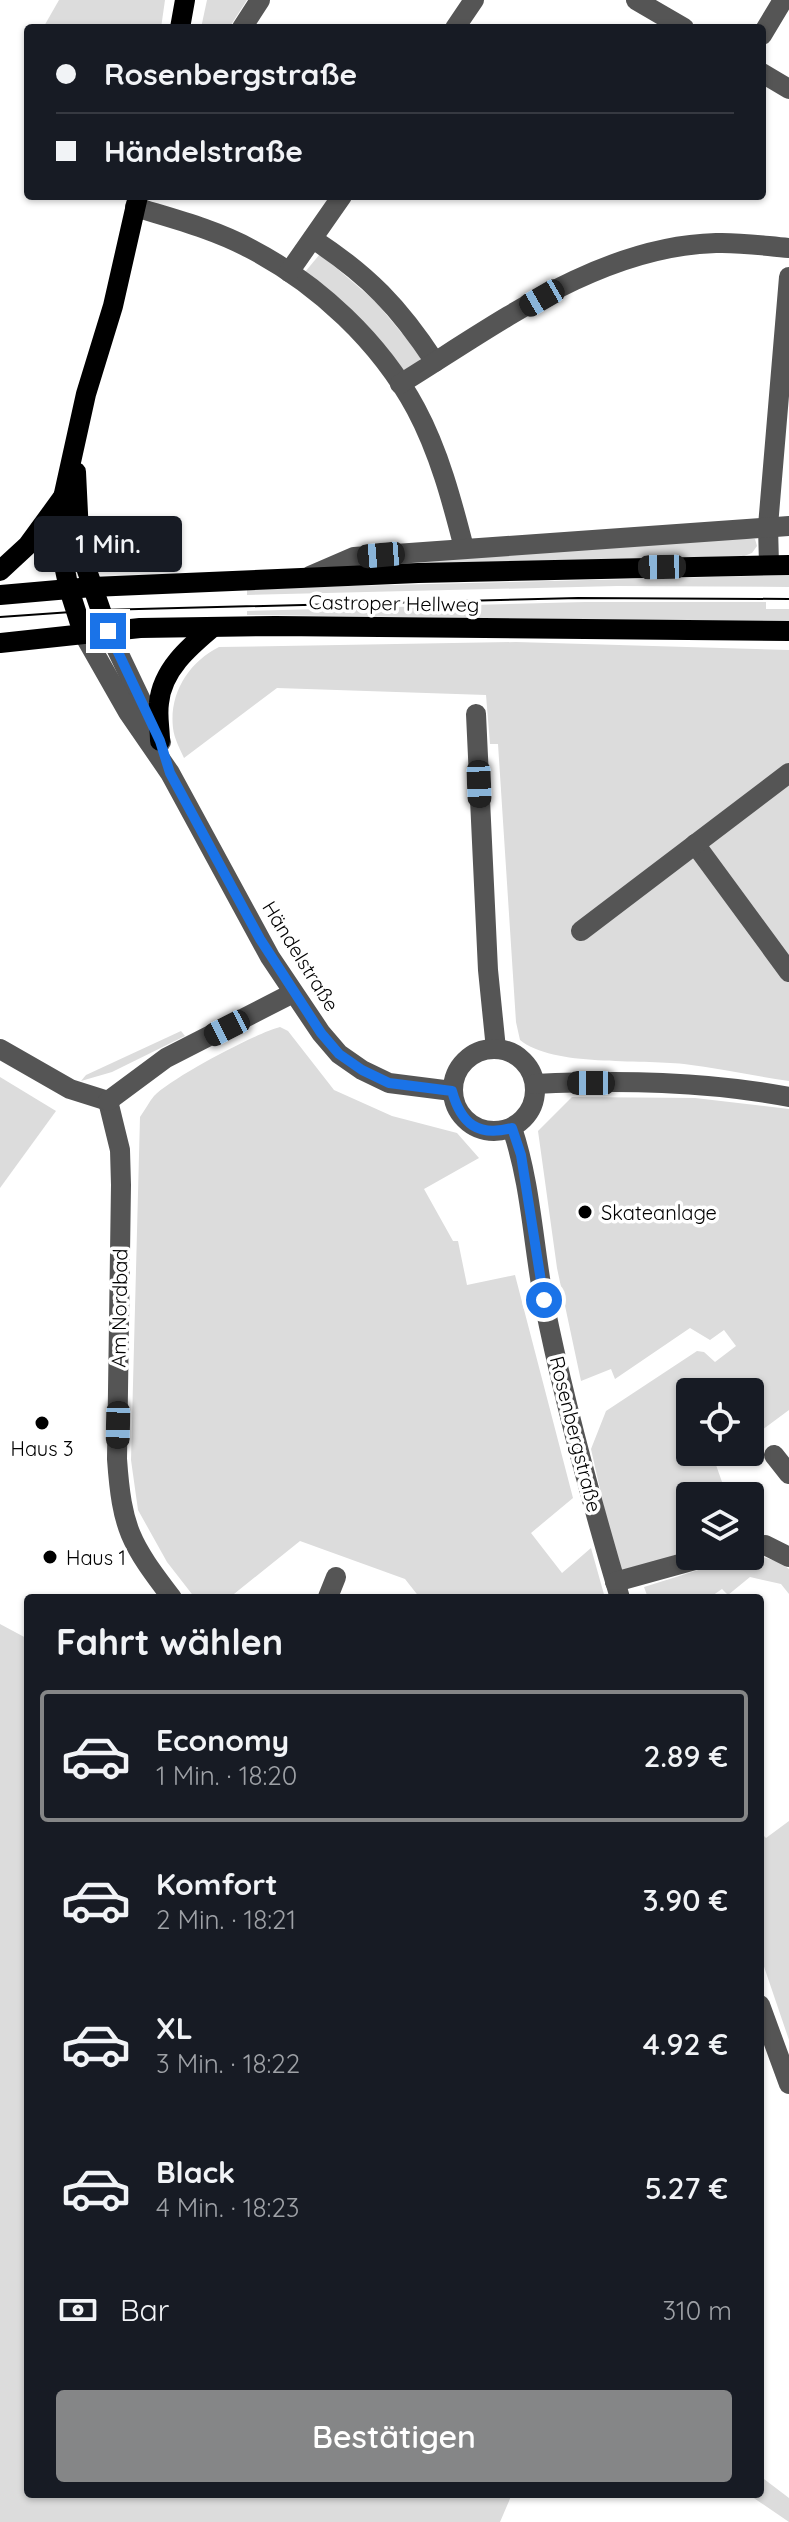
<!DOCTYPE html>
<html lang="de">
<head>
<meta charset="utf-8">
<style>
	:root { --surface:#171b24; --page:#242831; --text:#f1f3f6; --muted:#9ea1a6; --line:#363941; --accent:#858687 }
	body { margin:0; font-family:Quicksand,sans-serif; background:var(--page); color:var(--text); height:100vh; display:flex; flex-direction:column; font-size:30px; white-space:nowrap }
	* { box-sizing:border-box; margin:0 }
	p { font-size:26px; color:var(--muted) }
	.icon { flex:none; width:44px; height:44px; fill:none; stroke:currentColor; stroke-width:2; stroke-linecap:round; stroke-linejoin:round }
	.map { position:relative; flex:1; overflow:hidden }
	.panel { position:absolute; left:24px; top:1594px; width:740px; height:904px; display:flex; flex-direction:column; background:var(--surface); border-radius:8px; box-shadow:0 2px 6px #0004 }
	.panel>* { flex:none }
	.top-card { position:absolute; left:24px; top:24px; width:742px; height:176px; border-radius:8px; box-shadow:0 2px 6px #0004; display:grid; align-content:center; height:176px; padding:0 32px; background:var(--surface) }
	.tools { position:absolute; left:676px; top:1378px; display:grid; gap:16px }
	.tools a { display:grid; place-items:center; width:88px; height:88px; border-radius:8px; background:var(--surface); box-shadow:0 2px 6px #0004; font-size:40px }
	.end { position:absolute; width:36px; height:36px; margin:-18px; border:10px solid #1a73e8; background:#fff; box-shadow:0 0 0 4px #fff }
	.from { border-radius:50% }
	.bubble { position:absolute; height:56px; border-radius:8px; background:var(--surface); box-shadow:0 2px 6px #0004; font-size:26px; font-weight:600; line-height:56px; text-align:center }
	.car { position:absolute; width:24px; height:48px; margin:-24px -12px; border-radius:10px; box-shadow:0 0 6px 2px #0007; background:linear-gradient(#222 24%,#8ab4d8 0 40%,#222 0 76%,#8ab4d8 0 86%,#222 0) }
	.top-card b { display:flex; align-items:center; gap:28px; height:76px; font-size:30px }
	.top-card b+b { border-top:2px solid var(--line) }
	.top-card i { width:20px; height:20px; background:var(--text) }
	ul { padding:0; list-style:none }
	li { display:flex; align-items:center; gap:24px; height:132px; margin:0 16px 12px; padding:0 16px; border:4px solid transparent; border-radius:8px }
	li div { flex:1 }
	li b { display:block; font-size:30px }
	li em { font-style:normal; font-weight:600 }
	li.selected { border-color:var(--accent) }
	li>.icon { width:72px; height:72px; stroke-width:1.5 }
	h2 { padding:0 32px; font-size:36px; line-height:96px }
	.pay { display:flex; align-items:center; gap:20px; height:88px; padding:0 32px; font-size:30px }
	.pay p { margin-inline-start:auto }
	.primary-button { display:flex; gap:16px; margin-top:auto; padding:16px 32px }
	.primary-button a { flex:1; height:92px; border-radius:8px; background:var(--accent); color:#fff; font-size:32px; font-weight:600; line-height:92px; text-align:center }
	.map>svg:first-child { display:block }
</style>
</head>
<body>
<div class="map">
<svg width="789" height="2522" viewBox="0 0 789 2522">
	<rect width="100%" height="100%" fill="#fff"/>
	<g fill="#dcdcdc">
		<polygon points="59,0 165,0 161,28 43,28"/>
		<polygon points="207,0 247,0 229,28 201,28"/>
		<polygon points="320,254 375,301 421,356 419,362 403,373 305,272"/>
		<polygon points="747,538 755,539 757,546 752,553 744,556 353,566"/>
		<polygon points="789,575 789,587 617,586 247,595 247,589 309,587"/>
		<polygon points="585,602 766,602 766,609 789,609 789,622 247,615 247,611"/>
		<path d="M516 642 789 650V1081C754 1076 719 1068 684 1064 640 1059 553 1067 520 1040L516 1022 498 744H490L486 695 277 688 184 758C180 749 174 738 173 728 169 693 189 662 219 647Z"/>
		<path d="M280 1027 288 1031 334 1090 392 1116 457 1133 479 1158 424 1189 453 1241H458L467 1285 515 1275 573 1498 531 1533 562 1573 591 1548 605 1598H420L405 1579 300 1541 229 1598H195L167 1562 138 1510 131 1460 140 1117C145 1110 149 1102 154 1096 171 1078 256 1033 280 1027Z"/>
		<polygon points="181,1031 185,1036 112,1072 81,1081 86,1075"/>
		<polygon points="0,1077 56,1111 0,1188"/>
		<polygon points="572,1097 695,1098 789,1109 789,1410 750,1439 750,1392 690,1392 690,1452 733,1452 716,1465 727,1496 690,1496 690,1550 619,1574 591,1449 606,1411 697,1351 704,1352 715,1362 736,1346 724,1330 710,1340 690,1328 615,1379 611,1369 581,1381 557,1268 538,1131"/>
		<polygon points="760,1556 779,1562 789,1569 789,1594 781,1584 750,1577 728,1595 722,1589 709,1598 648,1598 644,1587 740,1557"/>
		<polygon points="0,1624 28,1639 28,2494 512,2494 500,2522 0,2522"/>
		<polygon points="789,1821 789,2040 760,1955 760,1832 766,1838"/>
		<polygon points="760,2476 789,2498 789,2522 748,2494 760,2494"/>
	</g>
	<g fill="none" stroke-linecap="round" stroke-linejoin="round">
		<g stroke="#555" stroke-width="20">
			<polyline points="636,0 684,28"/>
			<polyline points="242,28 260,0"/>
			<polyline points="455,28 474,0"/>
			<polyline points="762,35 783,0"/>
			<polyline points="762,73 789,89"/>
			<path d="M135 207C174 219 214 229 251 249 318 284 380 342 416 409 439 452 452 501 464 548"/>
			<path d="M313 239C368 275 399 307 435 362"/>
			<polyline points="289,272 342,196"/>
			<path d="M400 384C496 325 599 246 716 243 740 242 765 246 789 248"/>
			<polyline points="769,565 768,526 789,277"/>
			<polyline points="310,576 354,557 789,526"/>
			<polyline points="108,631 161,742"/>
			<polyline points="83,633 128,712 170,773 270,957 321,1033 339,1054 362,1070 389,1083 452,1091"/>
			<polyline points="476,714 488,970 496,1049"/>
			<polyline points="695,844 789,972"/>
			<polyline points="581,931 789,773"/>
			<circle cx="494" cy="1090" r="41"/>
			<polyline points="0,1049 70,1089 108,1101"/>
			<path d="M535 1084C620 1080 705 1081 789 1097"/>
			<path d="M108 1101 120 1150 121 1185 117 1459C122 1529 130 1543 172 1598"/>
			<polyline points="108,1101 166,1058 293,993"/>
			<path d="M512 1128C531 1184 533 1244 544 1302 564 1402 591 1500 620 1598"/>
			<polyline points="774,1455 789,1474"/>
			<polyline points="750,1548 765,1545 789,1557"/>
			<polyline points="615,1582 709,1556"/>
			<polyline points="328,1597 336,1577"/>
			<polyline points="760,2005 789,2084"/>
		</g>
		<g stroke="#000" stroke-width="20">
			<polyline points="180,28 185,0"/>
			<polyline points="76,472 79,534 83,559 108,631"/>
			<polyline points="0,571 28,545 63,497"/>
			<polyline points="0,595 92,587 418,573 789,565"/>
			<polyline points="83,633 69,589 61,551 61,507 86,394 113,306 138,196"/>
			<polyline points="0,643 140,628 275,626 789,631"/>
			<path d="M160 741C160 729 157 715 159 703 162 670 189 647 213 627"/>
		</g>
		<polyline stroke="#000" stroke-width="2" points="0,617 100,610 578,598 789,599"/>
	</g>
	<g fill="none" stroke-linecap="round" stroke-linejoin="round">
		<path stroke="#1a73e8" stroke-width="10" d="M108 631 160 741 170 773 260 939 321 1033 339 1054 362 1070 389 1083 452 1091C461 1124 478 1137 512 1128L521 1155 544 1300"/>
	</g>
	<g fill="#000" stroke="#fff" stroke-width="3">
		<circle cx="585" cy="1212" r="8"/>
		<circle cx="42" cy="1423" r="8"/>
		<circle cx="50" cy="1557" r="8"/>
	</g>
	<g text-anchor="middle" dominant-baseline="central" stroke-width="7" stroke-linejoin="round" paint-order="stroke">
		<g font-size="20" fill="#000" stroke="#fff">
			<text transform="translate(394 603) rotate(1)">Castroper Hellweg</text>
			<text transform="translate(301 956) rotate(58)">Händelstraße</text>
			<text transform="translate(119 1308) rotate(-89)">Am Nordbad</text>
			<text transform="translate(576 1434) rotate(76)">Rosenbergstraße</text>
		</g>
		<g font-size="20" fill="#000" stroke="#fff" text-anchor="start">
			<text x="601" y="1212">Skateanlage</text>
			<text x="42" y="1448" text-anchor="middle">Haus 3</text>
			<text x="66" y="1557">Haus 1</text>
		</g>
	</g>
</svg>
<div class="tools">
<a><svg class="icon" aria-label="locate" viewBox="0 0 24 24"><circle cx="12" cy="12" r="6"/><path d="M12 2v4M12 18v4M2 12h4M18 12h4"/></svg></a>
<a><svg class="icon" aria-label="layers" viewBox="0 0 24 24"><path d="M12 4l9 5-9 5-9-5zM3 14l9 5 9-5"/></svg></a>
</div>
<i class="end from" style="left:544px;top:1300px"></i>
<i class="end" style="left:108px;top:631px"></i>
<div class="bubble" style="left:34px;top:516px;width:148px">1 Min.</div>
<i class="car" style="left:542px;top:298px;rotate:240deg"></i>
<i class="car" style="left:381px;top:555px;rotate:265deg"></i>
<i class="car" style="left:662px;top:567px;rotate:269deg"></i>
<i class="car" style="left:479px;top:784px;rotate:178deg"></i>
<i class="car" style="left:227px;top:1028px;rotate:243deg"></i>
<i class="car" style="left:591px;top:1083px;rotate:270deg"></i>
<i class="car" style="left:118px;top:1425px;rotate:181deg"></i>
<div class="top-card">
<b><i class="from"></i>Rosenbergstraße</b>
<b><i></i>Händelstraße</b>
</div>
<section class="panel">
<h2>Fahrt wählen</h2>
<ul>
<li class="selected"><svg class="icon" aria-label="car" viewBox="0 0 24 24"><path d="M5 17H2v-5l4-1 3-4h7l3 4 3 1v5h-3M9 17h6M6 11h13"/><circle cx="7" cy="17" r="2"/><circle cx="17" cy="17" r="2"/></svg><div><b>Economy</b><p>1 Min. · 18:20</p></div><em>2.89 €</em></li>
<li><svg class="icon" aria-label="car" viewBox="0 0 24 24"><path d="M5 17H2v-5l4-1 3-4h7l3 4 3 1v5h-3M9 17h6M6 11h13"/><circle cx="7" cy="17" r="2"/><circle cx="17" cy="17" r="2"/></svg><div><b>Komfort</b><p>2 Min. · 18:21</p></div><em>3.90 €</em></li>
<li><svg class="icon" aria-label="car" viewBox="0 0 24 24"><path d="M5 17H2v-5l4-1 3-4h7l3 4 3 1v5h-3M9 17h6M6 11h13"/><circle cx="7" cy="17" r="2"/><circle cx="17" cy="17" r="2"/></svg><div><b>XL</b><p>3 Min. · 18:22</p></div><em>4.92 €</em></li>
<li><svg class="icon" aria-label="car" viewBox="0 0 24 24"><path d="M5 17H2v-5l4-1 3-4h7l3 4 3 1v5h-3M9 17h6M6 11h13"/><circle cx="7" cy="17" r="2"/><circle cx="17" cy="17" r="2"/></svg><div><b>Black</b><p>4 Min. · 18:23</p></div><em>5.27 €</em></li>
</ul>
<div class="pay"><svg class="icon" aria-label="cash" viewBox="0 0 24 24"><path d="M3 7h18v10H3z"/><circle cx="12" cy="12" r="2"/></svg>Bar<p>310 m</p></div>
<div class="primary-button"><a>Bestätigen</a></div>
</section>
</div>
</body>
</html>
